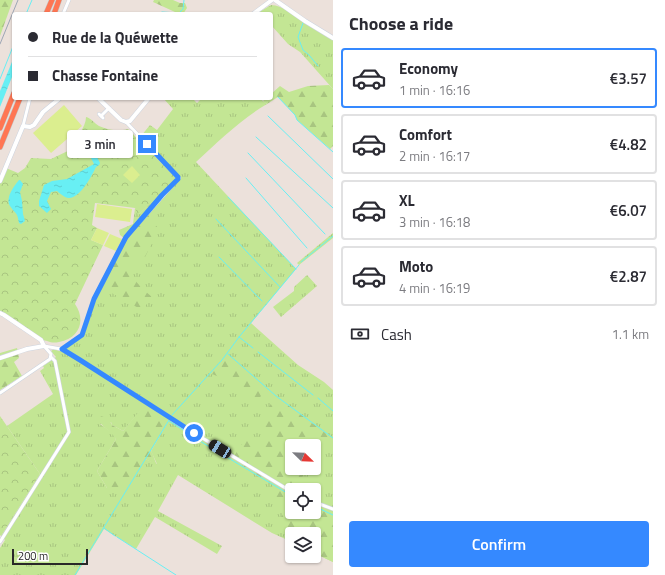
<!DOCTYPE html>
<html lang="en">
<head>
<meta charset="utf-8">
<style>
	:root { --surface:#fff; --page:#f7f7f7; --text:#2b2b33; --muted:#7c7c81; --line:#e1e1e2; --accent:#3589ff }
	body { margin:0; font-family:"Titillium Web",sans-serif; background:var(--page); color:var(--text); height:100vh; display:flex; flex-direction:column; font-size:15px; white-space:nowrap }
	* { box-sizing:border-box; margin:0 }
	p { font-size:13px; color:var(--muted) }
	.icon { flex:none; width:22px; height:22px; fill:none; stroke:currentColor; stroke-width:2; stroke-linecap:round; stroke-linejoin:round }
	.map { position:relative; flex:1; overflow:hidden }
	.details { display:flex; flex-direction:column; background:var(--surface); width:332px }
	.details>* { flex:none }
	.top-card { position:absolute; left:12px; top:12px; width:261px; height:88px; border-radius:4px; box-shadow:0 1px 3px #0004; display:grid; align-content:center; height:88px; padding:0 16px; background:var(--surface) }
	.needle { width:26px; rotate:113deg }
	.controls { position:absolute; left:285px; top:439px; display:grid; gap:8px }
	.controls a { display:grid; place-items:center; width:36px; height:36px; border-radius:4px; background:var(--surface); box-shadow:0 1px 3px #0004; font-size:20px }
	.scale { position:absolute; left:12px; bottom:10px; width:76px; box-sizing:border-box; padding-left:4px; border:2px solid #292929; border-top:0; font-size:11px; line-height:14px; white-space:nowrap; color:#292929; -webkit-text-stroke:3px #fff; paint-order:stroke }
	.end { position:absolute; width:18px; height:18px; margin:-9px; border:5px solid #3589ff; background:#fff; box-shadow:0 0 0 2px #fff }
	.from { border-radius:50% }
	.bubble { position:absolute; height:28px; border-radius:4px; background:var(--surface); box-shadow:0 1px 3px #0004; font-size:13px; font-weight:600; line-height:28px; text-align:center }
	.car { position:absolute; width:12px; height:24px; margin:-12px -6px; border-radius:5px; box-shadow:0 0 3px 1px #0007; background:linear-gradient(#222 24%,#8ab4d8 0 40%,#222 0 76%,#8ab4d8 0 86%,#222 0) }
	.top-card b { display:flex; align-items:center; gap:14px; height:38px; font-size:15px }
	.top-card b+b { border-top:1px solid var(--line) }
	.top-card i { width:10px; height:10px; background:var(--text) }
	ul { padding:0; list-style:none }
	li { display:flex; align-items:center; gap:12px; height:60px; margin:0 8px 6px; padding:0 8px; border:2px solid var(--line); border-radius:4px }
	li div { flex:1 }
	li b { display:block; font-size:15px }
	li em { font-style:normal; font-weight:600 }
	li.current { border-color:var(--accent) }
	li>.icon { width:36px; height:36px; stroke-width:1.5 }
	h2 { padding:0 16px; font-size:18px; line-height:48px }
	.pay { display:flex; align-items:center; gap:10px; height:44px; padding:0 16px; font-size:15px }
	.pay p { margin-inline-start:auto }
	.button { display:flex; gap:8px; margin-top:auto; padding:8px 16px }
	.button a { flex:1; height:46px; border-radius:4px; background:var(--accent); color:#fff; font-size:16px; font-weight:600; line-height:46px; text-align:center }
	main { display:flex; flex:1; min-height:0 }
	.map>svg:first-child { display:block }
</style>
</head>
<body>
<main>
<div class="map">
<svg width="333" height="575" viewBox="0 0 333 575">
	<defs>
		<pattern id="grass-tufts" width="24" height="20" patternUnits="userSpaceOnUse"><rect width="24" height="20" fill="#c3e694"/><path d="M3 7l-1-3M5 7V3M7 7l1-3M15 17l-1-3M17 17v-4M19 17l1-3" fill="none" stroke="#a8c580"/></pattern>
		<pattern id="forest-firs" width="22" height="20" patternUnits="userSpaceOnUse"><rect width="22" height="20" fill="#c3e694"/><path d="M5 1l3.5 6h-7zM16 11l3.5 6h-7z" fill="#a8c580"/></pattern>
		<pattern id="park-crowns" width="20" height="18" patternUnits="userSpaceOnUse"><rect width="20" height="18" fill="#c3e694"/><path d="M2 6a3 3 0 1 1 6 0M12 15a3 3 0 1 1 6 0" fill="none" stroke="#a8c580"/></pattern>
		<pattern id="water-ripples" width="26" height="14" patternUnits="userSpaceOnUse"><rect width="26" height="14" fill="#68eff4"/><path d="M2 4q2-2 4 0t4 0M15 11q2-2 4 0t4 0" fill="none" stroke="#5acdd1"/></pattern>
	</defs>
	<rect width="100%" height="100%" fill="#ece1db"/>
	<g fill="url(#grass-tufts)" fill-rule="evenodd">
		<path d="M271 5C283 5 292 15 302 21 311 27 323 33 333 38V89L300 52 288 44 271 25V14H256Z"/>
		<path d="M163 98H192L197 103 202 98H259L267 104C240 120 219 141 196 162L296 269 251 323 298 365 324 382 333 390V562L314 553V534H292V542L272 533 178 475 158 511 222 546 217 554 155 517 136 549 104 529 76 575H0V548L5 540 1 536 40 474 7 426 53 394 40 371 44 368 43 366 56 357 51 351 54 349 59 351 80 337 91 307 125 239 120 235 119 230 133 224 135 208 139 214 179 176 141 136 150 125 157 130 173 109ZM147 403 194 434 192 435 169 420 151 451 157 464 145 459 107 488 97 471 116 439 113 433 100 424 111 422 112 425 123 431ZM292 446H314V468H292ZM292 490H314V512H292Z"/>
		<polygon points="333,233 333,238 299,265 297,263"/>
		<polygon points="307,275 317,286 281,317 273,307 294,291 294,287"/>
	</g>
	<g fill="url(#forest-firs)">
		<polygon points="0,0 13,0 0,36"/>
		<polygon points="154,0 173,0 180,3 185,3 187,8 183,14 176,14 175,12 153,2"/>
		<polygon points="329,85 333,89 333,146 330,149 297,120 295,115 278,97 267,104 263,101 266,98 271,98 271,94 280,86 289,92 308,86"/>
		<path d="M147 212 150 219 159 229 145 257 130 264C129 278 142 288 152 297L142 310 101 287 126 237Z"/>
		<polygon points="17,348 19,358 14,362 22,376 0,390 0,353"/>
		<polygon points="226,355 262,387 263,392 257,403 248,400 232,379 228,381 210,373"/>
		<polygon points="276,396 332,438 314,461 314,446 292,446 292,468 309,468 292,489 292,512 314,512 314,497 333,503 333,562 314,553 314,534 292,534 292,542 288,539 278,525 282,515 281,511 267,496 273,485 232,459 247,437 251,441 257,442 262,439 263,416"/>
		<path d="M146 403 170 418 151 451C154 455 154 460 157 465L145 459V463L131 484 120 495 107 488 97 471 116 439C111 430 101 427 98 419L100 416C105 417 110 419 112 425L123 431Z"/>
	</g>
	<g fill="url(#park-crowns)">
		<path d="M86 117C91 118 94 123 99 126 108 130 118 132 128 129L177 179 138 215 135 208 95 203 92 225 97 228 91 240 103 245 75 304C86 320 80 338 59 342 50 344 48 340 41 340L0 313V183L6 168 18 173 25 168 31 158 51 159 72 149C75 138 86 128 86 117Z"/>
		<polygon points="0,416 40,474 1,536 0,535"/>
	</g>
	<g fill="#dbee8f">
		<polygon points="64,105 82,126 51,153 33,133"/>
		<polygon points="132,166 140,175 132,183 123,175"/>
		<polygon points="97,204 132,209 130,222 95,217"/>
		<polygon points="97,228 109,233 103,245 91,240"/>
		<polygon points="110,234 122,239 116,251 104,246"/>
	</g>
	<g fill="url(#water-ripples)">
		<polygon points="14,57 14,72 0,107 0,91"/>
		<path d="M81 150 97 157 100 163 99 165 96 167C91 177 78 203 65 197 62 195 59 193 57 191L51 192 47 201 51 209 47 213 39 206V201L44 185 52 181 67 179 94 164 91 158 83 156Z"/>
		<path d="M19 180H20L23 184 20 192 22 201 23 214 25 221 21 224 19 223C17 211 16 215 10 206 5 198 14 186 19 180Z"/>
	</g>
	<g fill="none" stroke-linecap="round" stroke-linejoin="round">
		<g stroke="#68eff4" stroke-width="1">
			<polyline points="26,14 32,0"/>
			<polyline points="158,14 162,12 179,13 183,9 184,0"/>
			<polyline points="303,23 298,37 303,50 309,55 318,66"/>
			<polyline points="0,79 14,44"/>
			<polyline points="278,97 295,115 297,120 333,152"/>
			<polyline points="268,116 333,179"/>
			<polyline points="256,137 333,208"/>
			<polyline points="248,153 325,234"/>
			<polyline points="246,178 307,248"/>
			<polyline points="228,197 296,269"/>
			<polyline points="216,219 280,287"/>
			<polyline points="219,257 262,301"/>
			<polyline points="301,262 333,236"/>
			<polyline points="239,337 253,348"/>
			<polyline points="258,352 313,395"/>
			<polyline points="228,354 276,396 333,438"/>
			<polyline points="318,398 333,411"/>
			<polyline points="172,415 222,360 239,337 299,265"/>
			<polyline points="169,421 191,435"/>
			<polyline points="193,437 292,496"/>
			<polyline points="314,506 333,515"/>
			<polyline points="104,528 115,536"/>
			<polyline points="117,537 176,575"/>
			<polyline points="75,575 169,420"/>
		</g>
		<g stroke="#cdd4df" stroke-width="4">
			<g id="street">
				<polyline points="63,14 69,0"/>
				<polyline points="99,114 103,118"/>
				<polyline points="101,116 109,108"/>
				<polyline points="23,126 30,98"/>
				<polyline points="44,346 61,349 74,356 194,433 292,492"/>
				<polyline points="61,349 82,335 94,299 126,237 179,178 126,122"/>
				<polyline points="0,393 50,359 51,354 44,346"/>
				<polyline points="314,502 333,509"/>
				<polyline points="0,542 69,432 55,361 51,357"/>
			</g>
		</g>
		<g stroke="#cdd4df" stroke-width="5">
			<g id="secondary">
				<polyline points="275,0 305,21 333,38"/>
				<polyline points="253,14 272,0"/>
				<polyline points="98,98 121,120 126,122 130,121 149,98"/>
				<polyline points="0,181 23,126 30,127 34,125 43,112 60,98"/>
				<polyline points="0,313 4,315 41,340 44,346 27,349 0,358"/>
			</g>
		</g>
		<g stroke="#c3c3c3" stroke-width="6">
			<g id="highway">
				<polyline points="46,14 52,0"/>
				<polyline points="54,14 59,0"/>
				<polyline points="0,128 14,93"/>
				<polyline points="0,147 20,98"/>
			</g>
		</g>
		<use href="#street" stroke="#fff" stroke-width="3"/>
		<use href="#secondary" stroke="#fff" stroke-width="4"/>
		<use href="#highway" stroke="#ff7653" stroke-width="5"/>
		<polyline stroke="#9da6b5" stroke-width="1" points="0,44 18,0"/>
	</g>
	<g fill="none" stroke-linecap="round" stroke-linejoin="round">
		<polyline stroke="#3589ff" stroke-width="5" points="147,144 178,177 178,179 162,195 126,237 94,299 82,335 62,349 80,360 194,433"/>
	</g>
</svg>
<div class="controls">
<a><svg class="needle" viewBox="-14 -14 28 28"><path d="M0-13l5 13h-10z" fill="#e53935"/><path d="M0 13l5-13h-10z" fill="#7c7c81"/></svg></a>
<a><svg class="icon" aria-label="locate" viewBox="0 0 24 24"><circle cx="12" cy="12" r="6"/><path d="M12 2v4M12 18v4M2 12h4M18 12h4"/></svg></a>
<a><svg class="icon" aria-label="layers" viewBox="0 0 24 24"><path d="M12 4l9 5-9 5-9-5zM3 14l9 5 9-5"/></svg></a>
</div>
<div class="scale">200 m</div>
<i class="end from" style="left:194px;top:433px"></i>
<i class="end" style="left:147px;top:144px"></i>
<div class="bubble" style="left:67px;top:130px;width:66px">3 min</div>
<i class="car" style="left:220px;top:449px;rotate:301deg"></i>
<div class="top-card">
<b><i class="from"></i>Rue de la Quéwette</b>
<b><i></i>Chasse Fontaine</b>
</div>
</div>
<section class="details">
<h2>Choose a ride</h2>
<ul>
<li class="current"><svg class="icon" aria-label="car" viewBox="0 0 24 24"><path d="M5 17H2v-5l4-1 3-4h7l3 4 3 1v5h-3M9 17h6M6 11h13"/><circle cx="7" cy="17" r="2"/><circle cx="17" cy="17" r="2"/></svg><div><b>Economy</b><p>1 min · 16:16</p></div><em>€3.57</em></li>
<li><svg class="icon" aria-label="car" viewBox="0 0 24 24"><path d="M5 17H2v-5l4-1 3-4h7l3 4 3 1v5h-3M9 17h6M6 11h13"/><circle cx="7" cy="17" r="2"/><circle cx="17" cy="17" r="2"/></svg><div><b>Comfort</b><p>2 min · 16:17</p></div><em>€4.82</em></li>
<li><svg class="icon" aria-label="car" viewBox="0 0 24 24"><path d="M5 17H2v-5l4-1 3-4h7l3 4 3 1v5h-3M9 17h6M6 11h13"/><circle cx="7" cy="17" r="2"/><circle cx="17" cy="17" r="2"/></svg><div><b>XL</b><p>3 min · 16:18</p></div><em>€6.07</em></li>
<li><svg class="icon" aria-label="car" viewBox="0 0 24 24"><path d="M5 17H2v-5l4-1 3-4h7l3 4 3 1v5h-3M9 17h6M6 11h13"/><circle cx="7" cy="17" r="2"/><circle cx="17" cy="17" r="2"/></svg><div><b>Moto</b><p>4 min · 16:19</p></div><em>€2.87</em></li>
</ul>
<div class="pay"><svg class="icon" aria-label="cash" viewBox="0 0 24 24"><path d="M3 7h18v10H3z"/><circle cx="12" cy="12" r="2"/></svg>Cash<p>1.1 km</p></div>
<div class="button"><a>Confirm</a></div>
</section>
</main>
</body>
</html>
